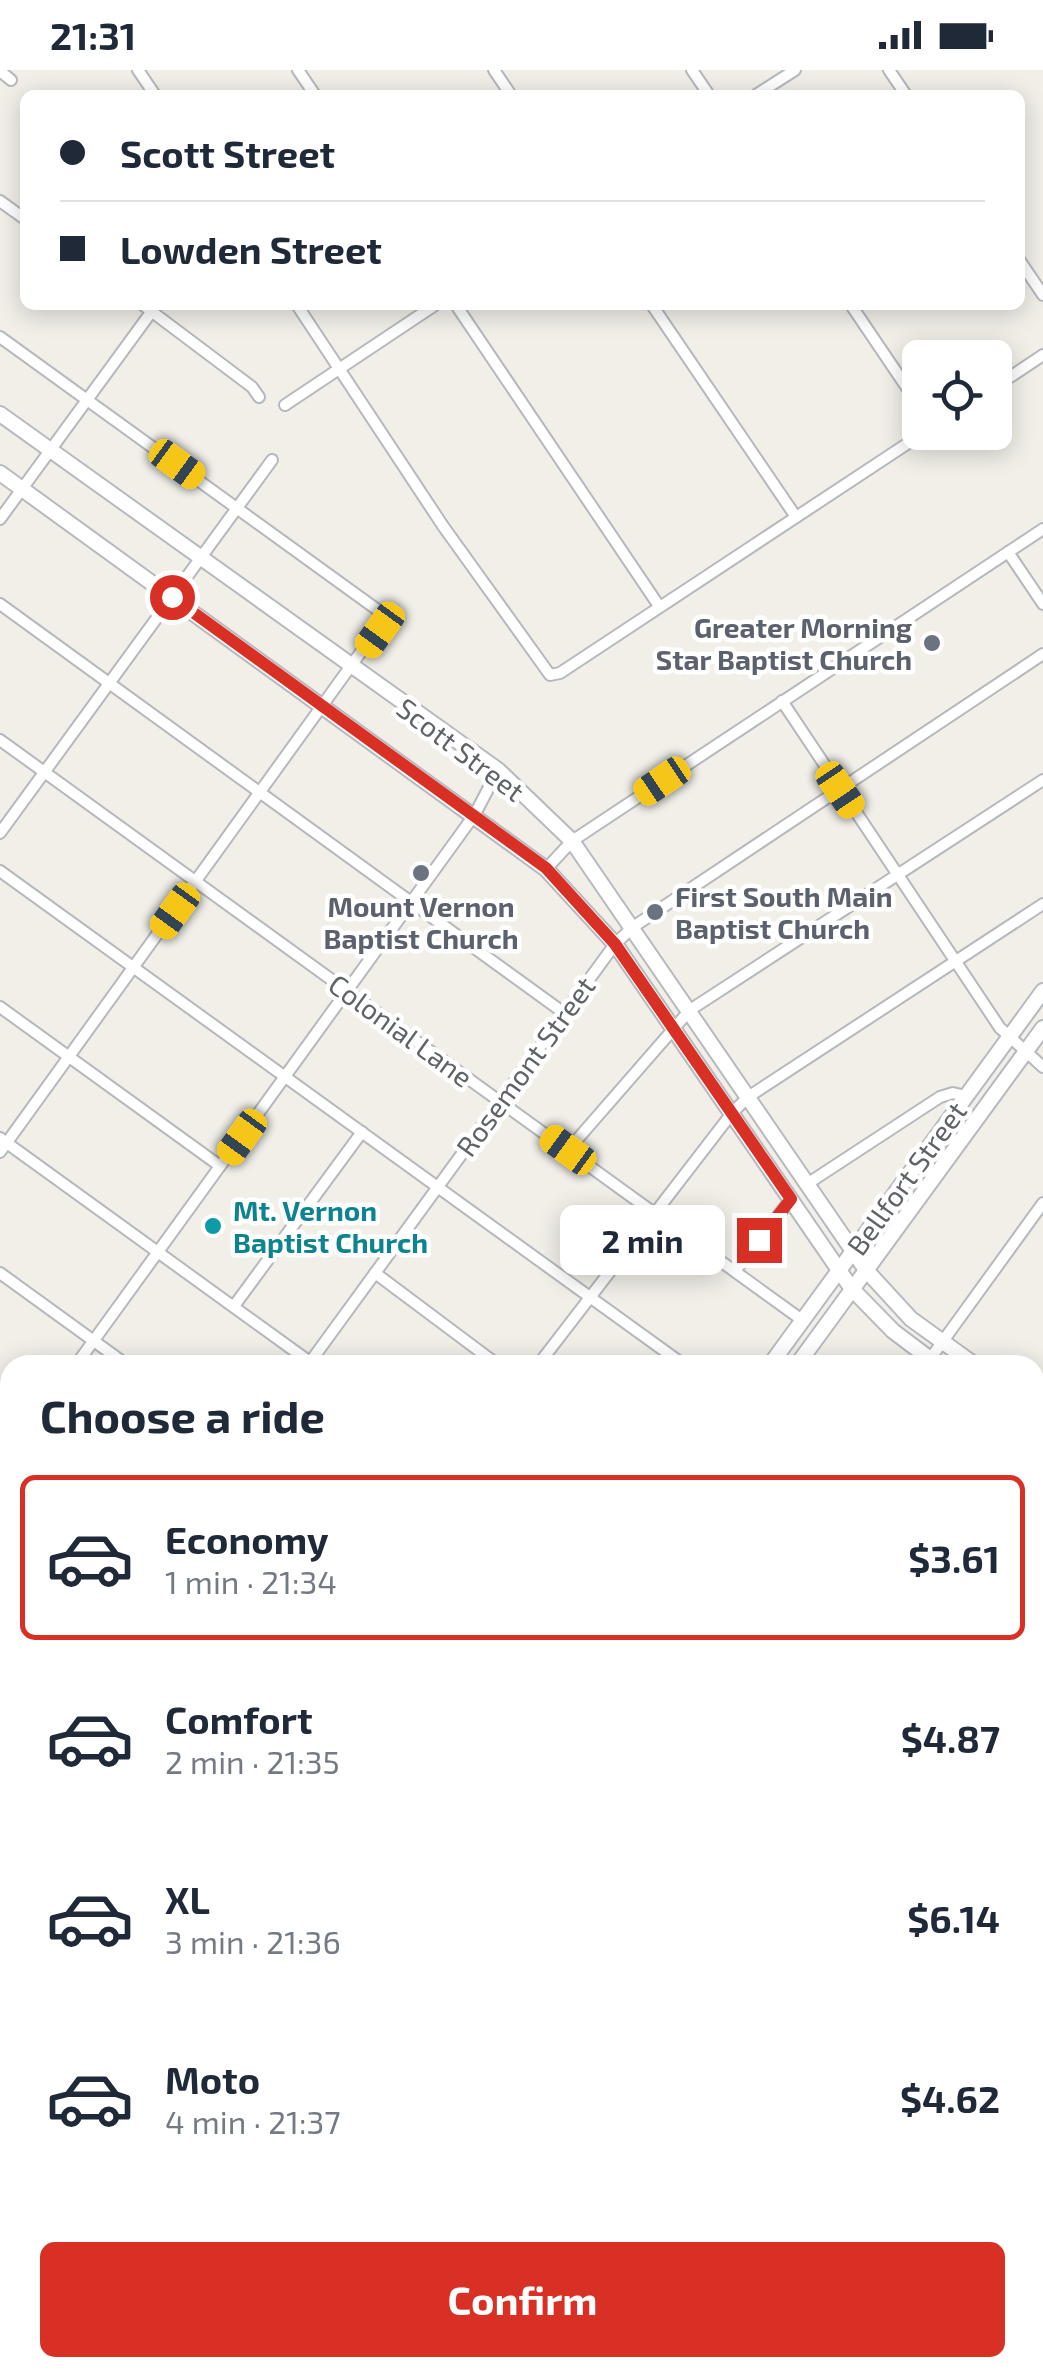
<!DOCTYPE html>
<html lang="en">
<head>
<meta charset="utf-8">
<style>
	:root { --surface:#fff; --page:#f6f6f7; --text:#1f2937; --muted:#747a83; --line:#e0e1e3; --accent:#d93025 }
	body { margin:0; font-family:"Exo 2",sans-serif; background:var(--page); color:var(--text); height:100vh; display:flex; flex-direction:column; font-size:38px; white-space:nowrap }
	* { box-sizing:border-box; margin:0 }
	p { font-size:32px; color:var(--muted) }
	.icon { flex:none; width:55px; height:55px; fill:none; stroke:currentColor; stroke-width:2; stroke-linecap:round; stroke-linejoin:round }
	.map { position:relative; flex:1; overflow:hidden }
	.panel { position:absolute; left:0px; top:1285px; width:1045px; height:1022px; display:flex; flex-direction:column; background:var(--surface); border-radius:30px 30px 0 0; box-shadow:0 5px 25px #0003 }
	.panel>* { flex:none }
	.top-card { position:absolute; left:20px; top:20px; width:1005px; height:220px; border-radius:15px; box-shadow:0 5px 25px #0003; display:grid; align-content:center; height:220px; padding:0 40px; background:var(--surface) }
	.tools { position:absolute; left:902px; top:270px; display:grid; gap:20px }
	.tools a { display:grid; place-items:center; width:110px; height:110px; border-radius:15px; background:var(--surface); box-shadow:0 5px 25px #0003; font-size:50px }
	.end { position:absolute; width:45px; height:45px; margin:-22px; border:12px solid #d93025; background:#fff; box-shadow:0 0 0 5px #fff }
	.from { border-radius:50% }
	.bubble { position:absolute; height:70px; border-radius:15px; background:var(--surface); box-shadow:0 5px 25px #0003; font-size:32px; font-weight:700; line-height:70px; text-align:center }
	.car { position:absolute; width:30px; height:60px; margin:-30px -15px; border-radius:12px; box-shadow:0 0 8px 2px #0007; background:linear-gradient(#f5c518 24%,#345 0 40%,#f5c518 0 76%,#345 0 86%,#f5c518 0) }
	.top-card b { display:flex; align-items:center; gap:35px; height:95px; font-size:38px }
	.top-card b+b { border-top:2px solid var(--line) }
	.top-card i { width:25px; height:25px; background:var(--text) }
	ul { padding:0; list-style:none }
	li { display:flex; align-items:center; gap:30px; height:165px; margin:0 20px 15px; padding:0 20px; border:5px solid transparent; border-radius:15px }
	li div { flex:1 }
	li b { display:block; font-size:38px }
	li em { font-style:normal; font-weight:700 }
	li.current { border-color:var(--accent) }
	li>.icon { width:90px; height:90px; stroke-width:1.5 }
	h2 { padding:0 40px; font-size:45px; line-height:120px }
	.action { display:flex; gap:20px; margin-top:auto; padding:20px 40px }
	.action a { flex:1; height:115px; border-radius:15px; background:var(--accent); color:#fff; font-size:40px; font-weight:700; line-height:115px; text-align:center }
	.status { display:flex; justify-content:space-between; align-items:center; height:70px; padding:0 50px; background:var(--surface); direction:ltr }
	.status svg { height:28px; fill:currentColor }
	.map>svg:first-child { display:block }
</style>
</head>
<body>
<div class="status"><b>21:31</b><svg viewBox="0 0 49 12"><path d="M0 12V9h3v3zM5 12V6h3v6zM10 12V3h3v9zM15 12V0h3v12zM26 1h20v11H26zM47 4h2v5h-2z"/></svg></div>
<div class="map">
<svg width="1043" height="2307" viewBox="0 0 1043 2307">
	<rect width="100%" height="100%" fill="#f1efe8"/>
	<polygon fill="#c5e8c5" points="1035,1737 1043,1743 1043,2307 130,2307 132,2298 1035,2298"/>
	<g fill="none" stroke-linecap="round" stroke-linejoin="round">
		<g stroke="#b5b8bc" stroke-width="14">
			<g id="street">
				<polyline points="138,0 155,25"/>
				<polyline points="298,0 315,25"/>
				<polyline points="494,0 511,25"/>
				<polyline points="692,0 709,25"/>
				<polyline points="889,0 906,25"/>
				<polyline points="0,1 11,10"/>
				<polyline points="756,25 795,0"/>
				<polyline points="0,131 25,149"/>
				<polyline points="1020,191 1043,225"/>
				<polyline points="143,235 252,317 259,327"/>
				<polyline points="297,235 443,456 550,605 560,603 925,362"/>
				<polyline points="456,235 659,536"/>
				<polyline points="652,235 796,447"/>
				<polyline points="851,235 920,337"/>
				<polyline points="0,267 379,541 384,550 0,1082"/>
				<polyline points="995,317 1043,285"/>
				<polyline points="285,335 435,235"/>
				<polyline points="0,449 152,241"/>
				<polyline points="1008,482 1043,534"/>
				<polyline points="0,534 564,943"/>
				<polyline points="782,631 1000,958 1043,997"/>
				<polyline points="0,670 802,1250"/>
				<polyline points="0,763 272,390"/>
				<polyline points="546,799 572,771 1043,459"/>
				<polyline points="0,801 684,1295"/>
				<polyline points="0,937 220,1096"/>
				<polyline points="0,1068 314,1295"/>
				<polyline points="568,1080 690,940 1043,710"/>
				<polyline points="807,1114 940,1027 953,1023 965,1026"/>
				<polyline points="735,1201 791,1129"/>
				<polyline points="0,1203 127,1295"/>
				<polyline points="375,1203 498,1295"/>
				<polyline points="234,1236 362,1062"/>
				<polyline points="930,1289 1043,1133"/>
				<polyline points="76,1295 475,744 498,700"/>
				<polyline points="308,1295 615,874 633,857 1043,584"/>
				<polyline points="538,1295 732,1043 748,1027 1043,834"/>
				<polyline points="1035,1328 1043,1317"/>
				<polyline points="0,1337 10,1345"/>
				<polyline points="0,1400 10,1386"/>
				<polyline points="0,1470 10,1478"/>
				<polyline points="1035,1546 1043,1551"/>
				<polyline points="0,1604 10,1611"/>
				<polyline points="1035,1698 1043,1687"/>
				<polyline points="1035,1721 1043,1727"/>
				<polyline points="0,1745 10,1753"/>
				<polyline points="0,1886 10,1894"/>
				<polyline points="0,2037 10,2024"/>
				<polyline points="0,2166 10,2173"/>
				<polyline points="284,2307 291,2298"/>
			</g>
		</g>
		<g stroke="#b6babf" stroke-width="18">
			<g id="secondary">
				<polyline points="0,344 498,700 572,771 866,1200 911,1249 975,1295"/>
				<polyline points="0,403 546,799 615,874 852,1219 893,1261 938,1295"/>
				<polyline points="770,1295 1043,921"/>
				<polyline points="797,1295 1043,958"/>
				<polyline points="1035,1338 1043,1344"/>
				<polyline points="1035,1365 1043,1371"/>
				<polyline points="93,2307 96,2298"/>
				<polyline points="113,2307 117,2298"/>
			</g>
		</g>
		<use href="#street" stroke="#fff" stroke-width="10"/>
		<use href="#secondary" stroke="#fff" stroke-width="14"/>
	</g>
	<g fill="none" stroke-linecap="round" stroke-linejoin="round">
		<polyline stroke="#d93025" stroke-width="12" points="172,527 546,798 615,874 791,1129 759,1170"/>
	</g>
	<g fill="#6b7280" stroke="#fff" stroke-width="4">
		<circle cx="932" cy="573" r="10"/>
		<circle cx="421" cy="803" r="10"/>
		<circle cx="655" cy="842" r="10"/>
	</g>
	<circle fill="#0f9aa8" stroke="#fff" stroke-width="4" cx="213" cy="1156" r="10"/>
	<g text-anchor="middle" dominant-baseline="central" stroke-width="9" stroke-linejoin="round" paint-order="stroke">
		<g font-size="28" font-weight="bold" fill="#5b616d" stroke="#fff" text-anchor="end">
			<text x="912" y="557">Greater Morning<tspan x="912" dy="32">Star Baptist Church</tspan></text>
			<text x="675" y="826" text-anchor="start">First South Main<tspan x="675" dy="32">Baptist Church</tspan></text>
			<text x="421" y="836" text-anchor="middle">Mount Vernon<tspan x="421" dy="32">Baptist Church</tspan></text>
		</g>
		<g font-size="28" fill="#5f6368" stroke="#fff">
			<text transform="translate(461 679) rotate(37)">Scott Street</text>
			<text transform="translate(401 960) rotate(36)">Colonial Lane</text>
			<text transform="translate(525 996) rotate(-54)">Rosemont Street</text>
			<text transform="translate(906 1108) rotate(-54)">Bellfort Street</text>
		</g>
		<g font-size="28" font-weight="bold" fill="#0d838f" stroke="#fff" text-anchor="start">
			<text x="233" y="1140">Mt. Vernon<tspan x="233" dy="32">Baptist Church</tspan></text>
		</g>
	</g>
</svg>
<div class="tools">
<a><svg class="icon" aria-label="locate" viewBox="0 0 24 24"><circle cx="12" cy="12" r="6"/><path d="M12 2v4M12 18v4M2 12h4M18 12h4"/></svg></a>
</div>
<i class="end from" style="left:172px;top:527px"></i>
<i class="end" style="left:759px;top:1170px"></i>
<div class="bubble" style="left:560px;top:1135px;width:165px">2 min</div>
<i class="car" style="left:177px;top:394px;rotate:126deg"></i>
<i class="car" style="left:380px;top:560px;rotate:216deg"></i>
<i class="car" style="left:662px;top:711px;rotate:236deg"></i>
<i class="car" style="left:840px;top:720px;rotate:146deg"></i>
<i class="car" style="left:175px;top:841px;rotate:216deg"></i>
<i class="car" style="left:242px;top:1067px;rotate:216deg"></i>
<i class="car" style="left:568px;top:1080px;rotate:306deg"></i>
<div class="top-card">
<b><i class="from"></i>Scott Street</b>
<b><i></i>Lowden Street</b>
</div>
<section class="panel">
<h2>Choose a ride</h2>
<ul>
<li class="current"><svg class="icon" aria-label="car" viewBox="0 0 24 24"><path d="M5 17H2v-5l4-1 3-4h7l3 4 3 1v5h-3M9 17h6M6 11h13"/><circle cx="7" cy="17" r="2"/><circle cx="17" cy="17" r="2"/></svg><div><b>Economy</b><p>1 min · 21:34</p></div><em>$3.61</em></li>
<li><svg class="icon" aria-label="car" viewBox="0 0 24 24"><path d="M5 17H2v-5l4-1 3-4h7l3 4 3 1v5h-3M9 17h6M6 11h13"/><circle cx="7" cy="17" r="2"/><circle cx="17" cy="17" r="2"/></svg><div><b>Comfort</b><p>2 min · 21:35</p></div><em>$4.87</em></li>
<li><svg class="icon" aria-label="car" viewBox="0 0 24 24"><path d="M5 17H2v-5l4-1 3-4h7l3 4 3 1v5h-3M9 17h6M6 11h13"/><circle cx="7" cy="17" r="2"/><circle cx="17" cy="17" r="2"/></svg><div><b>XL</b><p>3 min · 21:36</p></div><em>$6.14</em></li>
<li><svg class="icon" aria-label="car" viewBox="0 0 24 24"><path d="M5 17H2v-5l4-1 3-4h7l3 4 3 1v5h-3M9 17h6M6 11h13"/><circle cx="7" cy="17" r="2"/><circle cx="17" cy="17" r="2"/></svg><div><b>Moto</b><p>4 min · 21:37</p></div><em>$4.62</em></li>
</ul>
<div class="action"><a>Confirm</a></div>
</section>
</div>
</body>
</html>
